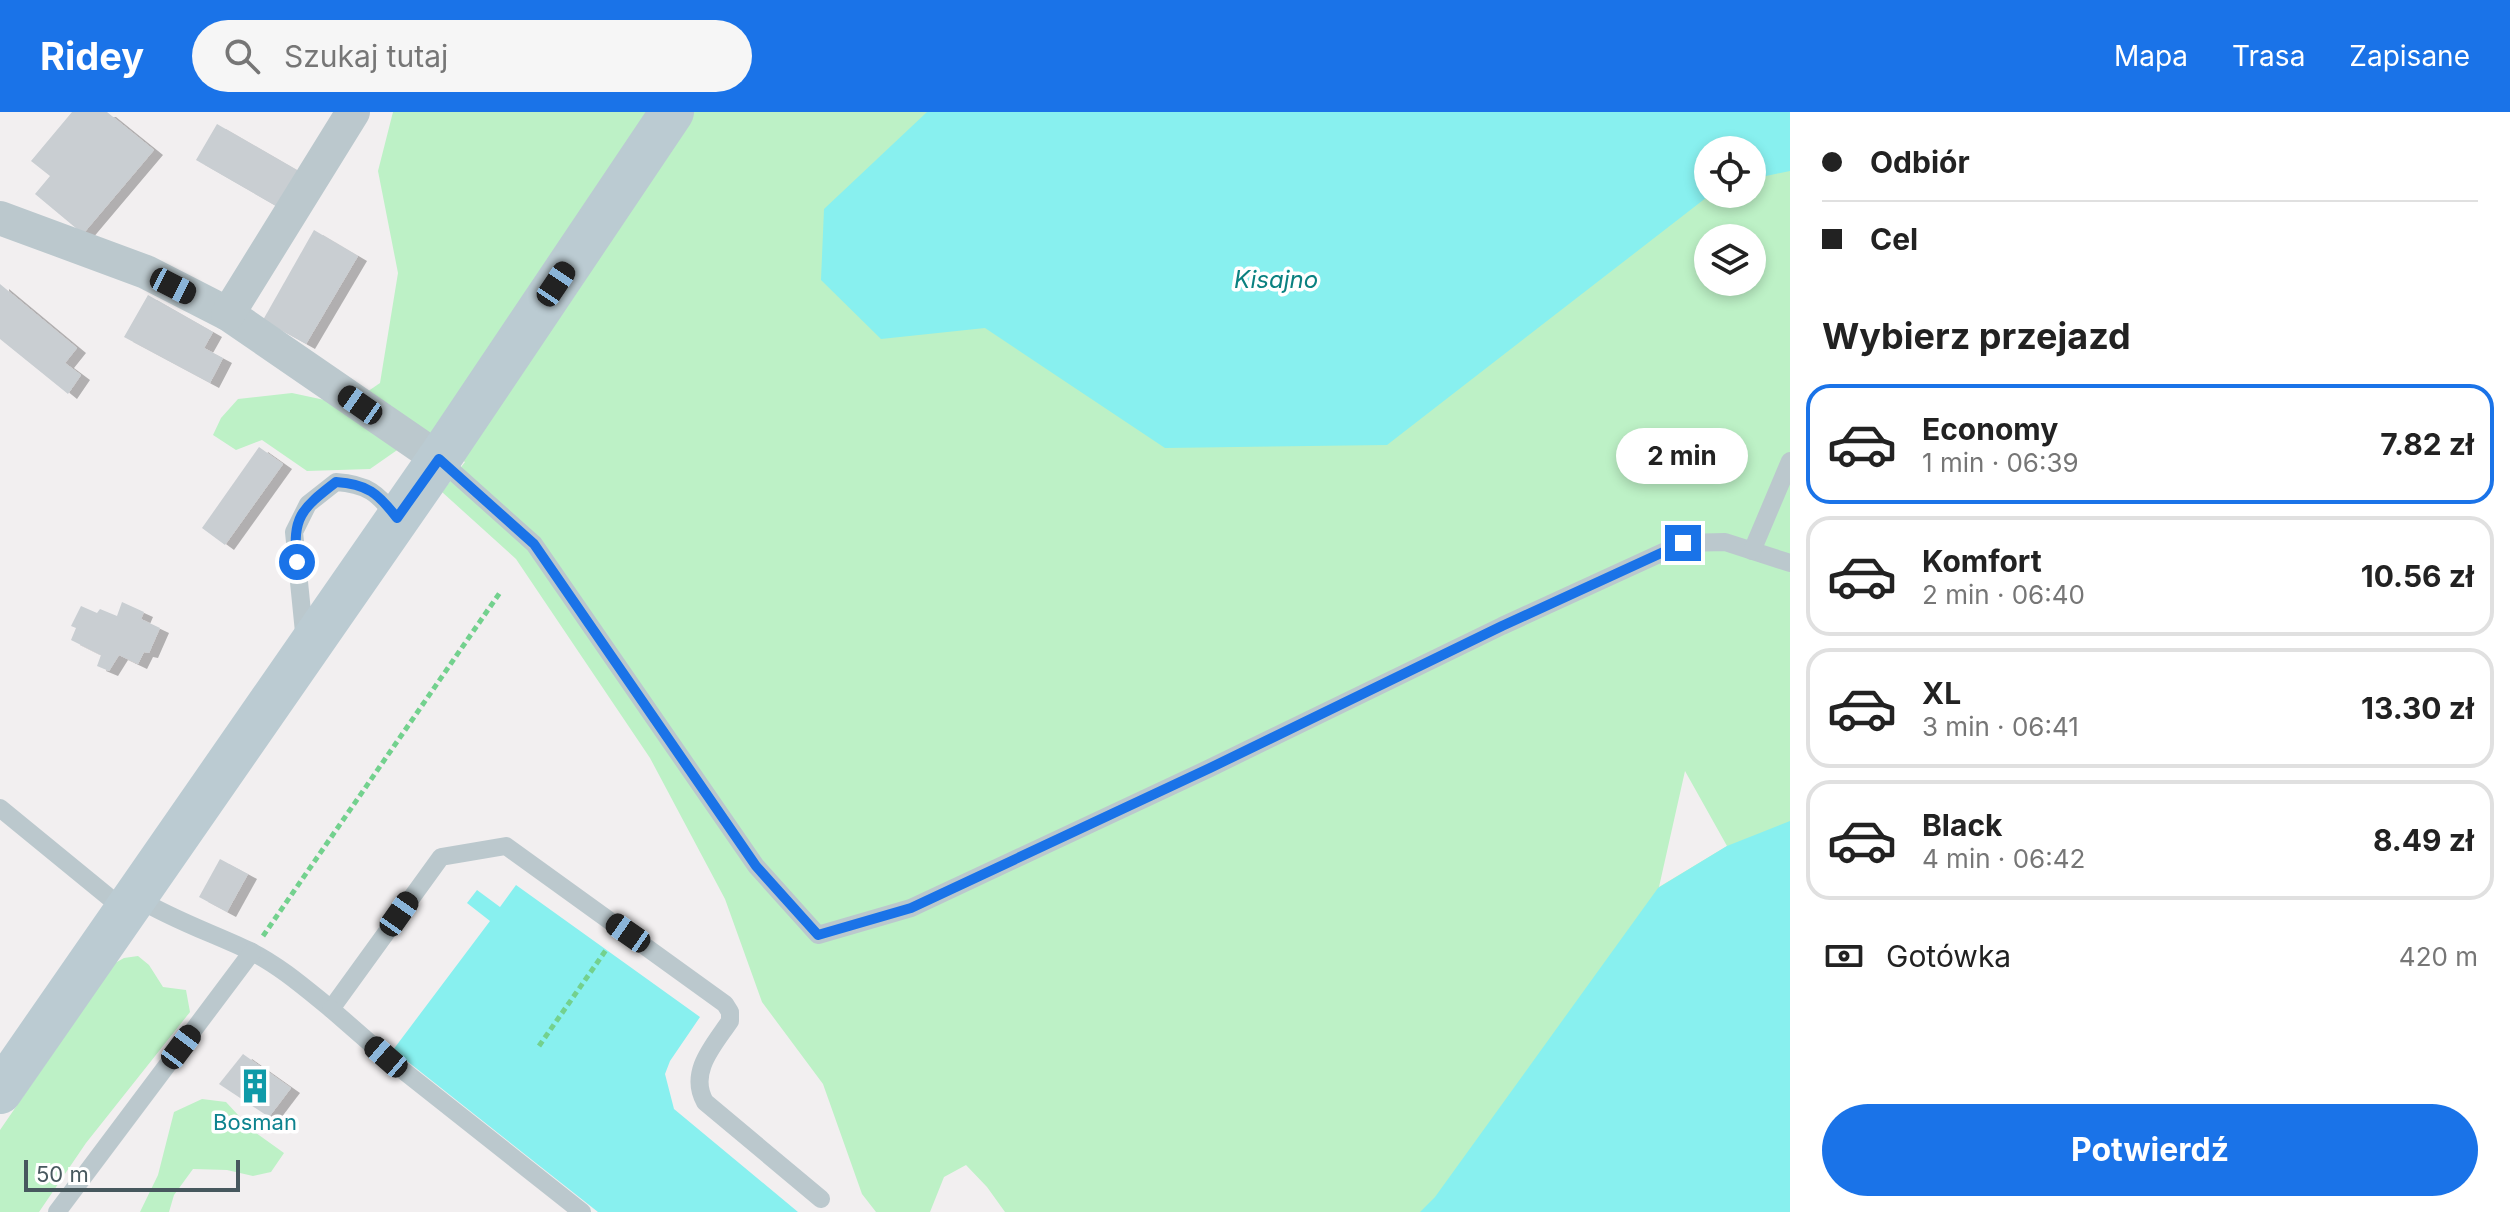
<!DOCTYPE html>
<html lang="pl">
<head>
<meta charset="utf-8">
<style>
	:root { --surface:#fff; --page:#f6f6f6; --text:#222; --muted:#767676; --line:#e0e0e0; --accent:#1a73e8 }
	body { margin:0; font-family:Inter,sans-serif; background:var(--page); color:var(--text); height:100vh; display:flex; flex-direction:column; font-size:30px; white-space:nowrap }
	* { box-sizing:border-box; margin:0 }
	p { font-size:26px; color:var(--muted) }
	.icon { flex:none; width:44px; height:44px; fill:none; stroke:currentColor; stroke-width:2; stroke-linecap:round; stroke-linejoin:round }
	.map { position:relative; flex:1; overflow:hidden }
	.details { display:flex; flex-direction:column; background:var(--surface); width:720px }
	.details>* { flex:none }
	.hud { display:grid; align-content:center; height:176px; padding:0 32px; background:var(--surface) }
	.controls { position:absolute; left:1694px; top:24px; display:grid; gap:16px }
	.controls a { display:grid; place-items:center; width:72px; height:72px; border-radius:50%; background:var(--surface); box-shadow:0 4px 12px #0003; font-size:40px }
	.scale { position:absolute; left:24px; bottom:20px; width:216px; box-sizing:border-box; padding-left:8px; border:4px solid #47585e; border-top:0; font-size:22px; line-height:28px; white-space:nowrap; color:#47585e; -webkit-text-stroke:6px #fff; paint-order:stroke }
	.end { position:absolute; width:36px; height:36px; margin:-18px; border:10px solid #1a73e8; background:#fff; box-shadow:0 0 0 4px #fff }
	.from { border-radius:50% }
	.bubble { position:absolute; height:56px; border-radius:28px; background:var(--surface); box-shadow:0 4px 12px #0003; font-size:26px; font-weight:700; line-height:56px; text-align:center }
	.car { position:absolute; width:24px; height:48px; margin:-24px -12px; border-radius:10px; box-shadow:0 0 6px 2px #0007; background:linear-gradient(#222 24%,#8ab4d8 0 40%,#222 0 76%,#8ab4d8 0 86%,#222 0) }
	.hud b { display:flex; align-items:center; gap:28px; height:76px; font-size:30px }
	.hud b+b { border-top:2px solid var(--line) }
	.hud i { width:20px; height:20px; background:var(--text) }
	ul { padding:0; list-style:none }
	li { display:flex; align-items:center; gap:24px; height:120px; margin:0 16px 12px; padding:0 16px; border:4px solid var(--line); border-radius:24px }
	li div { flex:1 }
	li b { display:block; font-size:30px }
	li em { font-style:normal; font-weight:700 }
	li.active { border-color:var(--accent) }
	li>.icon { width:72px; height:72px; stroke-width:1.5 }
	h2 { padding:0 32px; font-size:36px; line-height:96px }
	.pay { display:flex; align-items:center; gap:20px; height:88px; padding:0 32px; font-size:30px }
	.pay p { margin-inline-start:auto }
	.action { display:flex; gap:16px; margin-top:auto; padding:16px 32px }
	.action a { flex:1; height:92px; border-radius:48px; background:var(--accent); color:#fff; font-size:32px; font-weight:700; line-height:92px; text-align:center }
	header { display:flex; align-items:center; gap:48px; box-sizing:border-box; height:112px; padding:0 40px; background:var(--accent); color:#fff }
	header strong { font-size:38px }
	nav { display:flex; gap:44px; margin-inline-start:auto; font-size:28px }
	.search { width:560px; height:72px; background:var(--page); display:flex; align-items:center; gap:20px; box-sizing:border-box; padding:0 28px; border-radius:44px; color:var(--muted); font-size:30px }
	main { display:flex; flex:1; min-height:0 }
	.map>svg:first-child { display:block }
</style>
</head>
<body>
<header>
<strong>Ridey</strong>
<div class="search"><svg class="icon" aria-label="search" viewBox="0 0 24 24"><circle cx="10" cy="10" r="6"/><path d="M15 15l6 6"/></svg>Szukaj tutaj</div>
<nav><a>Mapa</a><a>Trasa</a><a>Zapisane</a></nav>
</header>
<main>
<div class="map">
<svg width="1790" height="1100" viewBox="0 0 1790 1100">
	<defs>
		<filter id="shadow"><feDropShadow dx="9" dy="5" stdDeviation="0" flood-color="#0004"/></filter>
	</defs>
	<rect width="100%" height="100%" fill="#f2eff0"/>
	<g fill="#bdf1c6" fill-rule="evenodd">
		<path d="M393 0H1065L1365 167 1790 0V896L1552 1100H1005L987 1075 966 1053 944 1065 930 1100H876L862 1082 823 972 762 890 725 787 650 646 516 447 442 380 465 350 423 320 370 357 307 359 262 328 236 338 213 323 221 306 238 287 292 281 348 293 380 271 398 161 378 59ZM1708 38H1752V82H1708ZM1708 126H1752V170H1708ZM1685 659 1727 734 1659 775Z"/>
		<polygon points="138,844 149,853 163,875 186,878 190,900 86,1031 39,1100 0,1100 0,1018 115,851 124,846"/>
		<polygon points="202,987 226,990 252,1018 284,1041 271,1060 253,1064 227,1058 193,1057 174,1083 169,1100 140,1100 158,1063 174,1000"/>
	</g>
	<g fill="#88f0ef">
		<polygon points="927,0 1790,0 1790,59 1752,67 1752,38 1708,38 1708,82 1711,82 1387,333 1165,336 985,216 881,227 821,168 824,97"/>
		<polygon points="1790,709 1790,1100 1420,1100 1435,1085 1658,776 1727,734"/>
		<polygon points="516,773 700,905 670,949 665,962 674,997 798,1100 598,1100 393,938 490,809 467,791 477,778 500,795"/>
	</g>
	<g fill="#c9ced2" filter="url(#shadow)">
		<polygon points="72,0 107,0 154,38 83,122 35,82 50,64 31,49"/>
		<polygon points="217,12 302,61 281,97 196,48"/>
		<polygon points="314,118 358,144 306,232 263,208"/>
		<polygon points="0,172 77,236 65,251 81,263 68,282 0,227"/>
		<polygon points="148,183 213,220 204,236 223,246 210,271 124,225"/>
		<polygon points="259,335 283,352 225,433 202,416"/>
		<polygon points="122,490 144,500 141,507 160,516 149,541 144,540 138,552 119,543 109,559 97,554 101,543 71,528 76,516 71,514 81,494 97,501 100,497 117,504"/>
		<polygon points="220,747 248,762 227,800 199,785"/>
		<polygon points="243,942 291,976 269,1005 219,972"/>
	</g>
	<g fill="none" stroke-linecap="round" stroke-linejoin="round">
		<g stroke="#73d18e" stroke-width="5" stroke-dasharray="6 4" stroke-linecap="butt">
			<polyline points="263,824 501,479"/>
			<polyline points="539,934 606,838"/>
		</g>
		<g stroke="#bbc8cd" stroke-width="18">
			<polyline points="439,347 534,432 756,754 818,823 911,796 1210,656 1502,514 1683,431 1725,430 1790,451"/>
			<polyline points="1752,439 1790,349"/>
			<path d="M305 530 294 420 308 392 336 370C367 372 378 381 397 406"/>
			<polyline points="0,696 127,800"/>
			<path d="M137 786C173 808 212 821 250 839 280 854 305 876 331 897L441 745 506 734 725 892 730 900V909C714 933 688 960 705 990L821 1087"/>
			<polyline points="331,897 386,945 582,1100"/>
			<polyline points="57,1100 252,840"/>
		</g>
		<g stroke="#bbc8cd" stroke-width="34">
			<polyline points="0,106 146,160 228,202 439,347"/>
			<polyline points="228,202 353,0"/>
		</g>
		<polyline stroke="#bbcbd2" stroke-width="44" points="0,980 439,347 672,0"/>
	</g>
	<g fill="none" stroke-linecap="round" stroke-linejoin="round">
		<path stroke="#1a73e8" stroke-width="10" d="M297 450C292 405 301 397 336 370 367 372 378 381 397 406L439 347 534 432 756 754 818 823 911 796 1210 656 1502 514 1683 431"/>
	</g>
	<defs>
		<g id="building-bare" transform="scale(2.76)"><path d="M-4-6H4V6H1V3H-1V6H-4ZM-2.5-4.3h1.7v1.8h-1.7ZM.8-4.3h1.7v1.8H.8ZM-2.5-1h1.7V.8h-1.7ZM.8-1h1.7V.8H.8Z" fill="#0f9aa8" stroke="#fff" stroke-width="2.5" paint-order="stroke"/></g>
	</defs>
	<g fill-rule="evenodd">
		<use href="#building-bare" x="255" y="974"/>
	</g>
	<g text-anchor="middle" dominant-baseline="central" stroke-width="7" stroke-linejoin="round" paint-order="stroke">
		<g font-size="22" fill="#0d838f" stroke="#fff">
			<text x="255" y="1010">Bosman</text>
		</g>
		<g font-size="24" font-style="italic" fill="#0a8180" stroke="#fff">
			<text x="1276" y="167">Kisajno</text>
		</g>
	</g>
</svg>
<div class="controls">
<a><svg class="icon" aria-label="locate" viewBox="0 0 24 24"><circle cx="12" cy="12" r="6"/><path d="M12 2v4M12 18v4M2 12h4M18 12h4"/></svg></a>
<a><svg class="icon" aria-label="layers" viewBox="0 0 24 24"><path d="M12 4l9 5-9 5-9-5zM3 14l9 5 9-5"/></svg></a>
</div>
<div class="scale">50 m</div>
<i class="end from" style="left:297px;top:450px"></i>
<i class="end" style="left:1683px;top:431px"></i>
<div class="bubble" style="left:1616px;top:316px;width:132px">2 min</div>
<i class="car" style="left:556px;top:172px;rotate:34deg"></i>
<i class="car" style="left:173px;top:174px;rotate:117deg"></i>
<i class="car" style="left:360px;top:293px;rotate:305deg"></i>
<i class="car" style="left:399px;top:802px;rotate:35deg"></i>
<i class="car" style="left:628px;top:821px;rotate:305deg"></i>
<i class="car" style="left:181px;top:935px;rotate:37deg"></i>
<i class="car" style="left:386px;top:945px;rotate:311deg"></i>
</div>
<section class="details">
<div class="hud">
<b><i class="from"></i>Odbiór</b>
<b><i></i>Cel</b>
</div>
<h2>Wybierz przejazd</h2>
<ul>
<li class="active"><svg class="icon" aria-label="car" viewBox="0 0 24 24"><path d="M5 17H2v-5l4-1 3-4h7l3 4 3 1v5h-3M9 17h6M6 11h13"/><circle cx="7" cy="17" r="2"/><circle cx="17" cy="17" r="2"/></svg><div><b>Economy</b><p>1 min · 06:39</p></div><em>7.82 zł</em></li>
<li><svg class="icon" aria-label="car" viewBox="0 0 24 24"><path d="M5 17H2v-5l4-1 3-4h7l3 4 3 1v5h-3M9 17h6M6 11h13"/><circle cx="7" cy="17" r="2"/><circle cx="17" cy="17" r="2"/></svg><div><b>Komfort</b><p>2 min · 06:40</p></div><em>10.56 zł</em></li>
<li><svg class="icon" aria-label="car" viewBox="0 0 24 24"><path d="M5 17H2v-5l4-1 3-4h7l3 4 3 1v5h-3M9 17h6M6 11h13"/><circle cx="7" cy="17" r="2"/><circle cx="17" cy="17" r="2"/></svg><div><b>XL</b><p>3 min · 06:41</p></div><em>13.30 zł</em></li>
<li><svg class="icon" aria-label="car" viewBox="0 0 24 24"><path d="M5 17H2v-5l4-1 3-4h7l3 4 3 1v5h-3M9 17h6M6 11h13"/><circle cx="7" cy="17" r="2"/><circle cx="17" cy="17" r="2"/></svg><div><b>Black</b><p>4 min · 06:42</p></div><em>8.49 zł</em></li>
</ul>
<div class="pay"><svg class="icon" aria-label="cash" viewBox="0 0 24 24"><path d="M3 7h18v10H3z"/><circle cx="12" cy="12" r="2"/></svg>Gotówka<p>420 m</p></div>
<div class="action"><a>Potwierdź</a></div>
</section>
</main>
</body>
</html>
